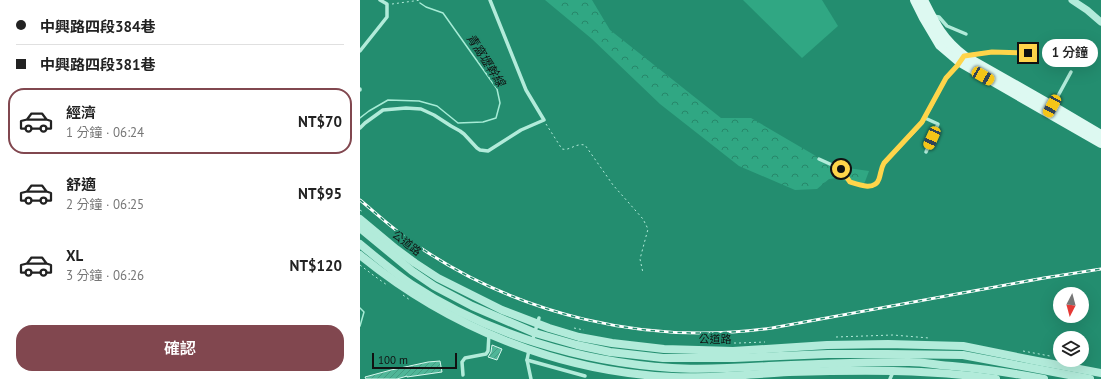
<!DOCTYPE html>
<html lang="zh-TW">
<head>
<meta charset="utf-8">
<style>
	:root { --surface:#fff; --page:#f6f6f6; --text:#222; --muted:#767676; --line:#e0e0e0; --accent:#81474f }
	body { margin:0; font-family:"PT Sans","Noto Sans TC",sans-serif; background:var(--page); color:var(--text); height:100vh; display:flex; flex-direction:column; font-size:15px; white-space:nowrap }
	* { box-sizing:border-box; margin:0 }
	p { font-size:13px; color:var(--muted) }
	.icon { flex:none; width:22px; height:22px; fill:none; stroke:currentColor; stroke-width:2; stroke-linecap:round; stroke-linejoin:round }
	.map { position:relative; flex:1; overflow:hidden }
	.details { display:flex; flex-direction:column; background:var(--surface); width:360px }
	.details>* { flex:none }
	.top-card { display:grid; align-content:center; height:88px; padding:0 16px; background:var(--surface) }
	.needle { width:26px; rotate:186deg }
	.tools { position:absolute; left:693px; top:287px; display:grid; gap:8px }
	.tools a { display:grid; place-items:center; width:36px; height:36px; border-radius:50%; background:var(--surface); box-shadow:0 4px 16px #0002; font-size:20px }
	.scale { position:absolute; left:12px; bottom:10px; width:85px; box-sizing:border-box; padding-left:4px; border:2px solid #111; border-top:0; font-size:11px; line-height:14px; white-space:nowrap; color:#111; -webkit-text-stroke:3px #238d6f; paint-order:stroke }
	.end { position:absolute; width:18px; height:18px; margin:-9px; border:5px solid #ffd54a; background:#111; box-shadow:0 0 0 2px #111 }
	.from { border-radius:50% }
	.bubble { position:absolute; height:28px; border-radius:14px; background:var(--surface); box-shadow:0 4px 16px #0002; font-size:13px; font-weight:600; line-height:28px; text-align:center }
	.car { position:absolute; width:12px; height:24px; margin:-12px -6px; border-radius:5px; box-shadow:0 0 3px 1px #0007; background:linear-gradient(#f5c518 24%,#345 0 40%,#f5c518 0 76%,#345 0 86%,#f5c518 0) }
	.top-card b { display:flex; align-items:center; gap:14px; height:38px; font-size:15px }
	.top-card b+b { border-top:1px solid var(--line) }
	.top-card i { width:10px; height:10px; background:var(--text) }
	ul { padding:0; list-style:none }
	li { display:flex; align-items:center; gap:12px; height:66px; margin:0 8px 6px; padding:0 8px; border:2px solid transparent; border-radius:16px }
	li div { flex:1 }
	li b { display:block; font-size:15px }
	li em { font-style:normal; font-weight:600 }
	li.on { border-color:var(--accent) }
	li>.icon { width:36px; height:36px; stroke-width:1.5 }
	.button { display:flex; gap:8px; margin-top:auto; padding:8px 16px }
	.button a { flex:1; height:46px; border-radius:16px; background:var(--accent); color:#fff; font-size:16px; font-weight:600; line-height:46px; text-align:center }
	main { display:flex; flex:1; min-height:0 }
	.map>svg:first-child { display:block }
</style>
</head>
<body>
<main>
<section class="details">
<div class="top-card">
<b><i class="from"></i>中興路四段384巷</b>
<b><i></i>中興路四段381巷</b>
</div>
<ul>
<li class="on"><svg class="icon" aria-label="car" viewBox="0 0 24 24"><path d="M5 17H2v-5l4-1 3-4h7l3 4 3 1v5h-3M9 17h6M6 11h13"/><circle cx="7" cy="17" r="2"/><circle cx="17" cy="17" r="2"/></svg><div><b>經濟</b><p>1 分鐘 · 06:24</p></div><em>NT$70</em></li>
<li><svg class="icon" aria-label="car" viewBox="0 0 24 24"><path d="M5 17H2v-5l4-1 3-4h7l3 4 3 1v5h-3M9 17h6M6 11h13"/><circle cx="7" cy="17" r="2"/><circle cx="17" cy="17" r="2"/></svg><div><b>舒適</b><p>2 分鐘 · 06:25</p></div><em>NT$95</em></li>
<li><svg class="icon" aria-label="car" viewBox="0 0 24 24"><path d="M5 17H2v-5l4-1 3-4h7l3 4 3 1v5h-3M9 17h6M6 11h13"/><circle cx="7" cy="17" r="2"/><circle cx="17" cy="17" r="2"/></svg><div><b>XL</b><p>3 分鐘 · 06:26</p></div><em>NT$120</em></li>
</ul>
<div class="button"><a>確認</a></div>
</section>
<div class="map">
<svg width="741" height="379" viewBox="0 0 741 379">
	<defs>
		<pattern id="forest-crowns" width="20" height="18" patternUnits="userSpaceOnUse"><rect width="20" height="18" fill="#30a783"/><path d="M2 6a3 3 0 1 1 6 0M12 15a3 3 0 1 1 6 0" fill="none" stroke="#27876a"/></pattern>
		<pattern id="building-hatch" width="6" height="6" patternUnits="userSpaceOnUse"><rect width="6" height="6" fill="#50b698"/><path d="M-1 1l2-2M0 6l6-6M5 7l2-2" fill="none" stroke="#459b82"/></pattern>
	</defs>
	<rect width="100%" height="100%" fill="#238d6f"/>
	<polygon fill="#30a783" points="383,0 462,0 478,26 442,58"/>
	<polygon fill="url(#forest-crowns)" points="185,0 232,0 250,30 361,118 391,118 473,166 509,171 503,187 477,178 469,179 457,189 435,190 379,166 300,104 232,39"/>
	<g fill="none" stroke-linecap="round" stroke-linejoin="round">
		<g stroke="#a6ecd6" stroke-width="1.5">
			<polyline points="0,118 9,111 28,100 59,101 77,106 98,123 123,122 136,118 140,103 137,89 83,13 66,7 60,3"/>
			<polyline points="0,308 4,312 0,326"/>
		</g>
	</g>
	<g fill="url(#building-hatch)" stroke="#d7f8ee">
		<polygon points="132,345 142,349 137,360 128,357 131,352"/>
		<polygon points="80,361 82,372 47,377 47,376 37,379 6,379 5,377 31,370 68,362"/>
	</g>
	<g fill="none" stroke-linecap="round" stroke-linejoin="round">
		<g stroke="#b2ebda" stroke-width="1" stroke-dasharray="2 3" stroke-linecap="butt">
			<polyline points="32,4 61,0"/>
			<path d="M186 124 202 149C210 151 215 143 225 145L253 185 283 219 288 229 280 259 283 273"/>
			<polyline points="0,210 3,212"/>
			<polyline points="0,265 13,275 27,285"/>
			<polyline points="43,295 50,300"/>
			<polyline points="214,328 224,330"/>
			<polyline points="476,337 533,335 569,338"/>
			<polyline points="339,343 379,343 405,342"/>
			<polyline points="663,351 690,356"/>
		</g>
		<g stroke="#b2ebda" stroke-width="3.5">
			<polyline points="573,16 579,17 587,26 606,34"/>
			<polyline points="0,51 27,17 27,4 20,0"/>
			<polyline points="609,55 633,52 668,53"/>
			<polyline points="0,89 0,90"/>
			<polyline points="693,105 711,72"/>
			<polyline points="565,118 578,124 566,152"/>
			<polyline points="0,128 5,123 23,110 46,108 61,109 74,115 91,126 100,131 104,134 117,148 120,150 128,151 161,130 184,120 166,90 130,0"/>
			<path d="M459 159 481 169 490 182C499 185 515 191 519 179 521 173 521 168 524 163L562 123 586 78 599 64"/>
			<polyline points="172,342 179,318"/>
			<polyline points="169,350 167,360 171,379"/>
			<polyline points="167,360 225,376"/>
			<polyline points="103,375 102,362 105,358 126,354 128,351 129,334"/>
			<polyline points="530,379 533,372"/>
		</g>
		<polyline stroke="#b2ebda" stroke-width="7" points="712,0 727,10 741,22"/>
		<g stroke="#b2ebda" stroke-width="8">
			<polyline points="0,219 36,249 55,263 78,278 142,310 189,328 219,337 252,343 304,349 373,351 467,345 528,344 603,346 672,360 741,373"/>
			<polyline points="0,228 52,271 74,286 112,306 175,333 217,345 250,352 303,358 374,358 468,354 528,354 603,355 730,379"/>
			<path d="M0 244C17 258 33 272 51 284 127 334 221 362 312 368 344 370 377 368 409 366 455 364 502 362 549 362 563 362 578 365 592 366 623 369 654 373 684 379"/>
			<path d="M0 255C88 327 198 372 313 377 352 379 391 374 429 372 499 370 568 369 636 379"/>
		</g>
		<g stroke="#ddf9f1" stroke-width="10">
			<polyline points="555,0 564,18 580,45 600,62 741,143"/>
			<path d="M563 0C575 24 582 39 604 56L692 106 741 135"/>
		</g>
		<g stroke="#fff" stroke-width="3">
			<path id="rail" d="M0 200C17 214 33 229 52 242 156 315 287 346 412 328L684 278 741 269"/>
		</g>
		<use href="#rail" stroke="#238d6f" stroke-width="1.5" stroke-dasharray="4.5" stroke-linecap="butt"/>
	</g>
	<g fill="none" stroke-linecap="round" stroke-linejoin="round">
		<path stroke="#ffd54a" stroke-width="5" d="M481 169 490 182C499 185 515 191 519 179 521 173 521 168 524 163L562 122 586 78 597 66 604 56 632 52 668 53"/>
	</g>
	<g text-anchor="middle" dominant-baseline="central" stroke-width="3.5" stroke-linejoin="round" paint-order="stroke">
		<g font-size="11" fill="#111" stroke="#238d6f">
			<text transform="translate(47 243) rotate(38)">公道路</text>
			<text transform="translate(355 339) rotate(1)">公道路</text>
		</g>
		<g font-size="12" font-style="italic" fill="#111" stroke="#238d6f">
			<text transform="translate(126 60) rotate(57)">青窩壢幹線</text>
		</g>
	</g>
</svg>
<div class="tools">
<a><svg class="needle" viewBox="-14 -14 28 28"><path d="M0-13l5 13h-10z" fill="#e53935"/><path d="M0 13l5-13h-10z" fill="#767676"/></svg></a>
<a><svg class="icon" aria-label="layers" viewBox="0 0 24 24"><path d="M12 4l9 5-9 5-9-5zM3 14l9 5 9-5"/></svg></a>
</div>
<div class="scale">100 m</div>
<i class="end from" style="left:481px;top:169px"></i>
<i class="end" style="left:668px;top:53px"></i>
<div class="bubble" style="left:682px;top:39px;width:56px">1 分鐘</div>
<i class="car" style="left:623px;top:76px;rotate:120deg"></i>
<i class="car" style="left:692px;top:106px;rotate:209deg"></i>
<i class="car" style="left:572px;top:138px;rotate:204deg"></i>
</div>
</main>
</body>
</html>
